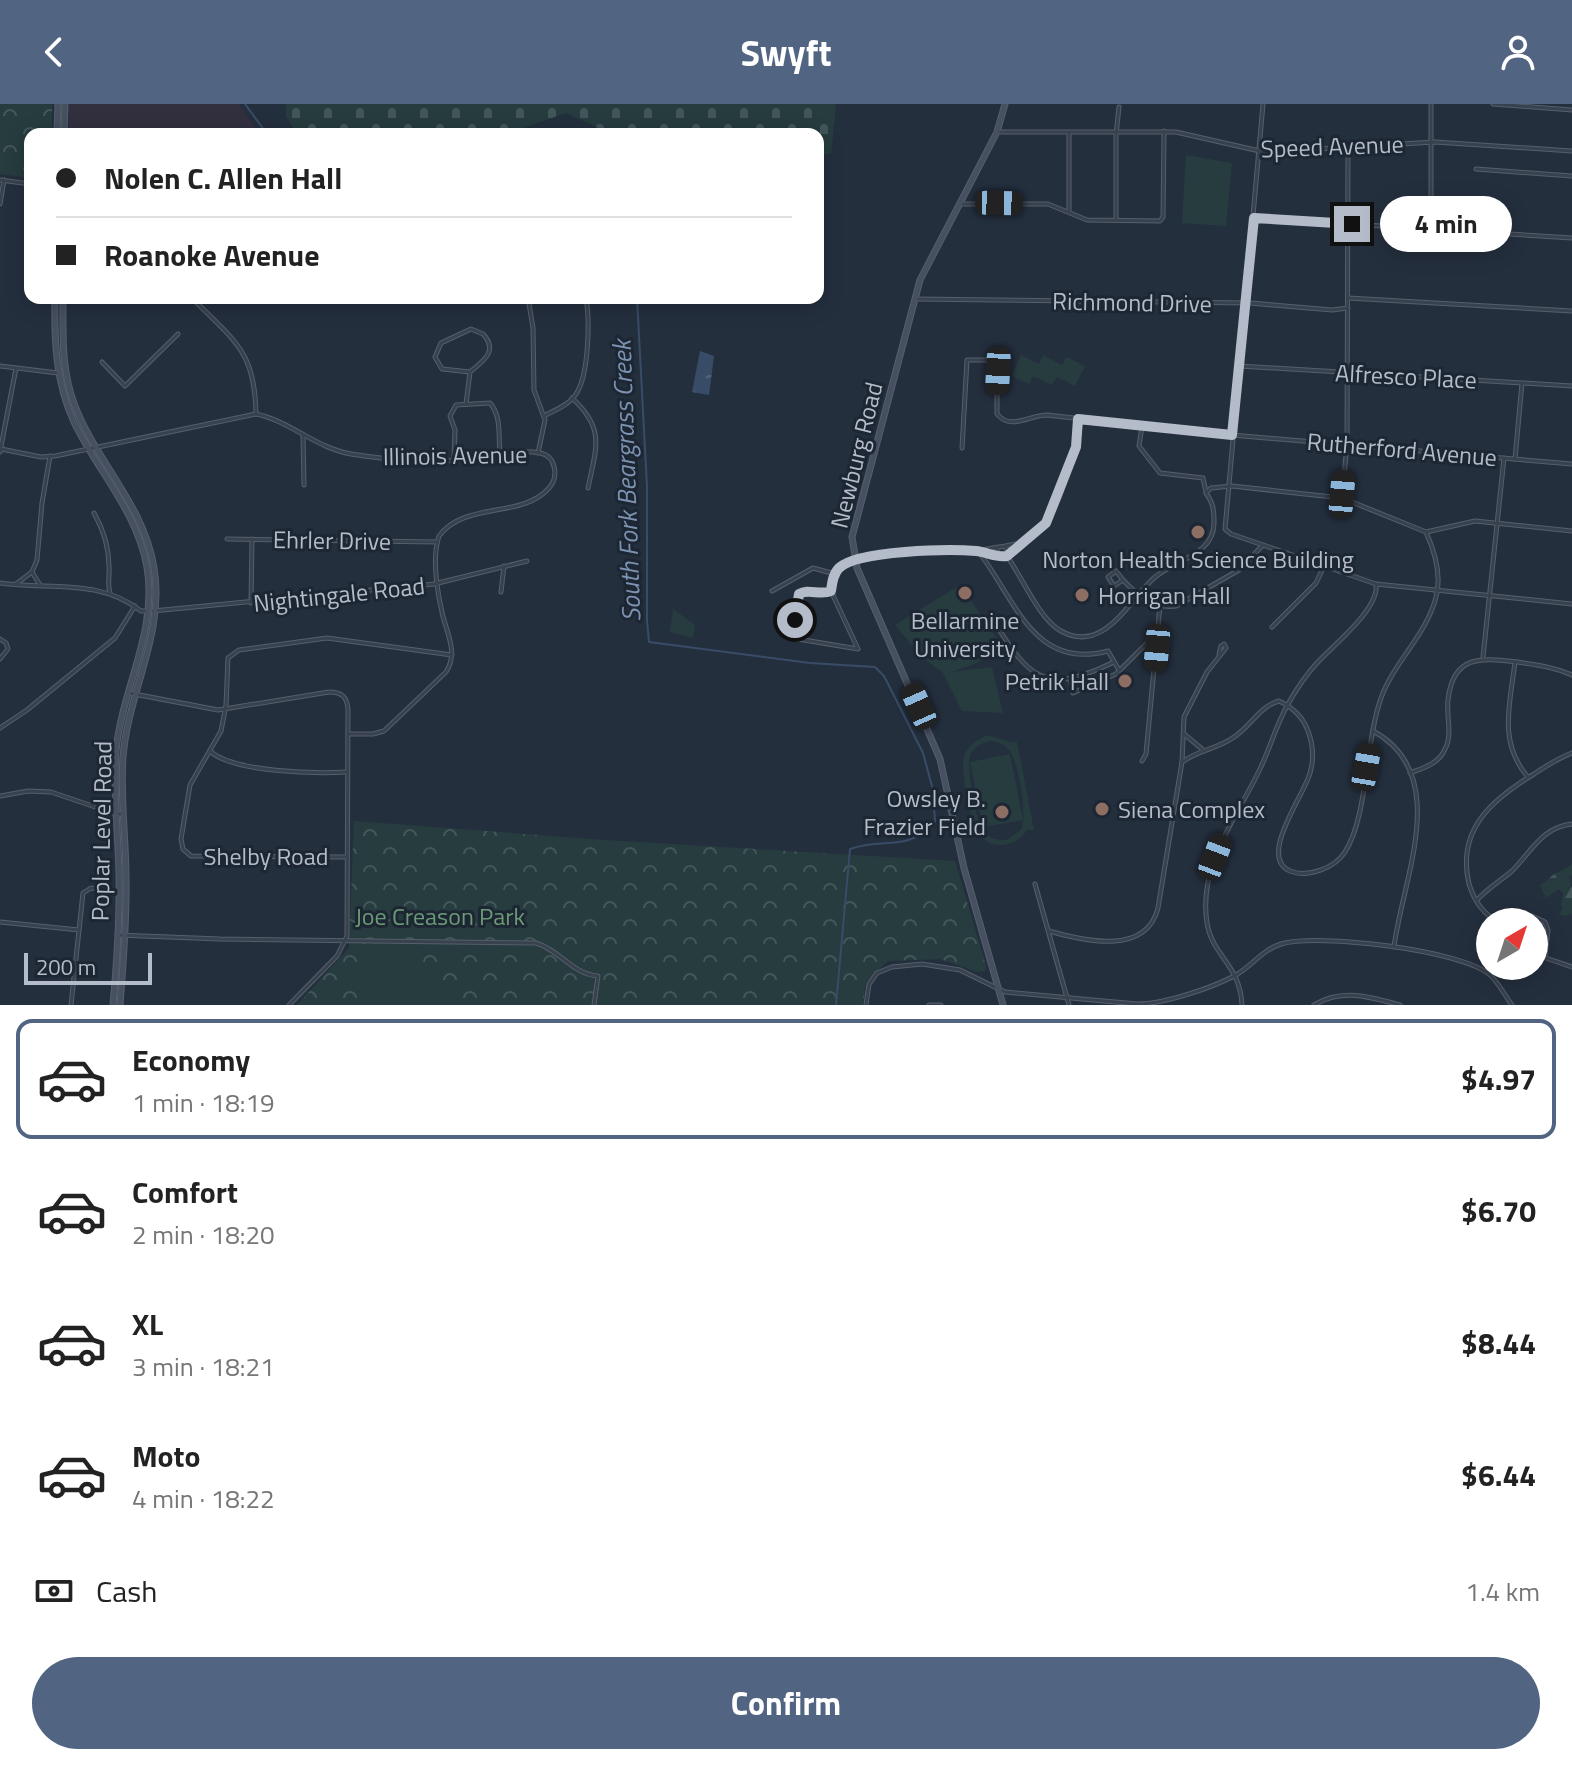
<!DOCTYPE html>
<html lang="en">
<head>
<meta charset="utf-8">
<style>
	:root { --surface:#fff; --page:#f2f2f2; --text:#222; --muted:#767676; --line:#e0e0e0; --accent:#516482 }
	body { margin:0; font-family:"Titillium Web",sans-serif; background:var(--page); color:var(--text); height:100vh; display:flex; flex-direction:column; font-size:30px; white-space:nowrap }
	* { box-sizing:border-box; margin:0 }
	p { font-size:26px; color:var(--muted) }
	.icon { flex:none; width:44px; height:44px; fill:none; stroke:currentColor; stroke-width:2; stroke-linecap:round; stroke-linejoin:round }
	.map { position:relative; height:901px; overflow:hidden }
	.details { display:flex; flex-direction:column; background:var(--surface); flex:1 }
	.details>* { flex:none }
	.hud { position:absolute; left:24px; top:24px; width:800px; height:176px; border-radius:16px; box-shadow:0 4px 20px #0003; display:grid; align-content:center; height:176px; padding:0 32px; background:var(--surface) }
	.needle { width:52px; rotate:39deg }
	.controls { position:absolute; left:1476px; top:804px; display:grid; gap:16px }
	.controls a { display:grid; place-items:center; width:72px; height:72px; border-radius:50%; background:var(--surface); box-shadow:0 4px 20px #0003; font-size:40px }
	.scale { position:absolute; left:24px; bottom:20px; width:128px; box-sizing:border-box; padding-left:8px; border:4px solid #b4bcc9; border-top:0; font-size:22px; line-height:28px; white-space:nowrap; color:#b4bcc9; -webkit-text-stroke:6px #1d2633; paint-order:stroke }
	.end { position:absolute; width:36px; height:36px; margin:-18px; border:10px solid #b4bcc9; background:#111; box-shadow:0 0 0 4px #111 }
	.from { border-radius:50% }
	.bubble { position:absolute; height:56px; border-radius:28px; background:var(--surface); box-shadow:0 4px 20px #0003; font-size:26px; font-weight:700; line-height:56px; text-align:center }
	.car { position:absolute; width:24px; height:48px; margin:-24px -12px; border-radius:10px; box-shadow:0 0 6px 2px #0007; background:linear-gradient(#222 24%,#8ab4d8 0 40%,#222 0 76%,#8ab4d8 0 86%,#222 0) }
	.hud b { display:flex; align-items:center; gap:28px; height:76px; font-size:30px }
	.hud b+b { border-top:2px solid var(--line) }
	.hud i { width:20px; height:20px; background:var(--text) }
	ul { padding:14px 0 0; list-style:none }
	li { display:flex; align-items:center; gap:24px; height:120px; margin:0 16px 12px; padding:0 16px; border:4px solid transparent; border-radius:16px }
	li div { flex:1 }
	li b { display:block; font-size:30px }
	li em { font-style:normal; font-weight:700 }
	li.on { border-color:var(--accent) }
	li>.icon { width:72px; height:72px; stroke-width:1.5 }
	.pay { display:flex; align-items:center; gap:20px; height:88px; padding:0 32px; font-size:30px }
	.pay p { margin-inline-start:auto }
	.action { display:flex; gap:16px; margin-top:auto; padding:16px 32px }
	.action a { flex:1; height:92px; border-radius:48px; background:var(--accent); color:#fff; font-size:32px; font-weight:700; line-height:92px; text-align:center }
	header { display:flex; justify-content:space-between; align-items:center; height:104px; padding:0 32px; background:var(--accent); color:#fff; font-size:36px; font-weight:700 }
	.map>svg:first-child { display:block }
</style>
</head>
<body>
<header><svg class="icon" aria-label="back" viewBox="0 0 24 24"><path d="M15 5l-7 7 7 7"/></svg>Swyft<svg class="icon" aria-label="person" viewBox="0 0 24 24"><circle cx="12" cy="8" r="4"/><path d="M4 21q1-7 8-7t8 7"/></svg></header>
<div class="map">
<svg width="1572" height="901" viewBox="0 0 1572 901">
	<defs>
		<pattern id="forest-firs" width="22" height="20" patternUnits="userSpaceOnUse" patternTransform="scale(2)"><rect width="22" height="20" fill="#263c3f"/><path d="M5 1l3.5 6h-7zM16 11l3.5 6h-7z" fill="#435659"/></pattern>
		<pattern id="cemetery-stones" width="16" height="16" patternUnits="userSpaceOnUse" patternTransform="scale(2)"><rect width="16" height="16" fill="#263c3f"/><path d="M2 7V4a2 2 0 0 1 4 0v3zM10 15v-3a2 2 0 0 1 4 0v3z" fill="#435659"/></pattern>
		<pattern id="park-crowns" width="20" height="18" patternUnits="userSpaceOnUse" patternTransform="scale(2)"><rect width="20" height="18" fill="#263c3f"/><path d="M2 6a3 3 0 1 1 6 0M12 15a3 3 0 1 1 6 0" fill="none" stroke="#435659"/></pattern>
		<pattern id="water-ripples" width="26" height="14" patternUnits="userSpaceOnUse" patternTransform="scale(2)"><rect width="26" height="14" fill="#394c67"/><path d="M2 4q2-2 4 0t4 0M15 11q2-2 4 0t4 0" fill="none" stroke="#53647b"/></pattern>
	</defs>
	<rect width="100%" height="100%" fill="#242f3e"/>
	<polygon fill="#32303f" points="69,0 239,0 260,30 69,30"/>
	<path fill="url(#forest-firs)" d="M1572 760V771L1568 773 1571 776V782L1566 784 1572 783V810L1565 812 1559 810 1563 804 1561 801 1563 789 1559 785 1546 794 1540 781C1546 778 1548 775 1553 771 1558 767 1566 766 1572 760Z"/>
	<polygon fill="url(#cemetery-stones)" points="286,0 836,0 831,50 818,51 818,30 611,30 566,9 518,26 514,30 297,30 286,12"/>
	<g fill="url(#park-crowns)">
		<polygon points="0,0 52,0 52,30 30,30 30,74 0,70"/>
		<polygon points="354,717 604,736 955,757 986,862 985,867 978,868 940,855 888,857 866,877 863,901 297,901 349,844"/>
	</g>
	<g fill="#263c3f" fill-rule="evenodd">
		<polygon points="1186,51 1232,59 1226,122 1182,119"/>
		<polygon points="1021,251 1039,260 1043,251 1062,261 1066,253 1085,262 1075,282 1057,273 1052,281 1033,272 1029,280 1012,272"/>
		<polygon points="960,481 1004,545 975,560 951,568 992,563 1003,609 962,607 943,569 921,552 895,521"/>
		<polygon points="673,505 695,521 693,534 670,528"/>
		<path d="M986 632C998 631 1007 640 1017 638L1034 726H1027C1015 744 988 748 977 726 970 714 960 665 964 653 967 642 976 636 986 632ZM991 637C998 638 1003 639 1008 645 1019 656 1028 712 1021 726L1007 736C997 736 989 735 983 727 976 718 966 662 970 651 974 642 982 639 991 637Z"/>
		<polygon points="1010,650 1023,716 983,723 970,658"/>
		<polygon points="379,842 446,888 437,901 365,901 362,899 365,893 346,879 362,857 367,860"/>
	</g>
	<polygon fill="url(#water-ripples)" points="700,247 714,252 709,291 692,288"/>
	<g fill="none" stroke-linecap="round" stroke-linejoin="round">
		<g stroke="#394c67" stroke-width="2">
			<polyline points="245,0 267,30"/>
			<path d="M637 194 647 383V517L649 538 810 559 875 563 884 572 923 649 933 686 935 718C905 750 884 732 850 745L836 901"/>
		</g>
		<g stroke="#565f6c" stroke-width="5">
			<g id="minor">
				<polyline points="1263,0 1225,425 1231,430 1376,480 1572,500"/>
				<polyline points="1493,0 1572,6"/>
				<polyline points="997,28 1176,28 1264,48 1435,38 1572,47"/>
				<polyline points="1069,28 1069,108"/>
				<polyline points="1476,65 1572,72"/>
				<polyline points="0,76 30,80"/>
				<polyline points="0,100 4,76"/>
				<polyline points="959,100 1048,100 1087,116 1160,117 1163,113 1164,27"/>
				<polyline points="1254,114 1572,134"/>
				<polyline points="1116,115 1116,31 1119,3"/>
				<polyline points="1431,126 1431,0"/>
				<path d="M192 194C234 237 255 246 256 310"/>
				<polyline points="528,194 533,224 534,286 545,316 538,349"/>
				<polyline points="1348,194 1572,207"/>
				<polyline points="915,195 1250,199 1332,206 1348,204"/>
				<polyline points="102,258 125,282 178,230"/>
				<polyline points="0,262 58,269"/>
				<polyline points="1239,262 1572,282"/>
				<path d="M572 294C606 325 596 344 588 384"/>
				<path d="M466 300 470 268C483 257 499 247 483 230L471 225 441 239 435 253 442 265 470 268"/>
				<path d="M544 312C555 306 569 301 576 290 589 271 590 216 586 194"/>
				<polyline points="1142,322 1139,342 1160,369 1203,374 1206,388"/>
				<polyline points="303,331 304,381"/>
				<path d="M962 344 967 256H991L997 259V310C1011 327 1029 311 1047 311L1208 329 1572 360"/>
				<path d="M1 345 41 353 55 352 256 310C290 317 316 344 351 350 388 356 436 359 474 355 496 352 517 345 540 349 556 352 559 373 549 384 522 415 465 397 439 432 432 453 437 486 442 508 446 528 459 548 446 568L384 627 373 630H348"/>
				<polyline points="0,348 16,264"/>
				<path d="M454 355 455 326 450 312 456 301 490 299C502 313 498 332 500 349"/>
				<polyline points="1515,355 1522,279"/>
				<polyline points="1342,394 1347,341 1348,44"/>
				<path d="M94 409C103 425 109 444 109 462 110 472 107 479 110 489"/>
				<polyline points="227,435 437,438"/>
				<polyline points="1005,442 1021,439"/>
				<circle cx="1002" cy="448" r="5.5"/>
				<polyline points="982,446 998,443"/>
				<path d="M978 447C1015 494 1033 567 1108 547L1119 566"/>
				<path d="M1007 451C1018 442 1033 434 1042 423 1061 402 1077 344 1078 315"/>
				<path d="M1007 452C1022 473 1039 515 1061 527 1104 551 1129 496 1154 474 1174 456 1215 451 1214 418 1214 405 1213 399 1206 389L1211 384 1232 382 1342 394 1426 428 1475 417 1572 427"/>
				<polyline points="32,468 40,481"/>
				<path d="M1123 476 1116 467 1108 473 1114 482 1123 476C1137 491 1154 505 1176 502L1239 466 1262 442"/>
				<path d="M0 479C50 486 99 474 141 507H146"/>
				<polyline points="16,480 32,468 37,456 42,399 50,352"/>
				<polyline points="772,487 813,464 835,470"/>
				<path d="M831 487 858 545 792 534 799 490C809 484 820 492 831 487 832 479 833 471 839 464 858 446 948 446 974 447 983 447 991 451 999 452"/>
				<polyline points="501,488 504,462"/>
				<polyline points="251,499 252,435"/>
				<polyline points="153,507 434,480 527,457"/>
				<path d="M991 513C1029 573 1042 593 1114 558"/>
				<polyline points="1272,523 1316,479 1324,462"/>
				<polyline points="0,535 6,539 8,545 0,555"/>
				<polyline points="1483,553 1504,354"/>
				<path d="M1515 558C1510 600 1498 637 1527 672"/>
				<polyline points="1070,575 1073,589 1116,570 1158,528"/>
				<path d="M129 589 218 606 329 588C342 588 347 593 348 605L347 832 337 852 289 901"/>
				<polyline points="0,624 27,606 115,534 135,502"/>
				<path d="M1373 627C1453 670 1402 776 1394 843"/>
				<polyline points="1184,630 1202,645"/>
				<path d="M211 648C235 668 314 670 347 668"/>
				<polyline points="1142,657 1146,650 1160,501"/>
				<path d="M1182 658C1200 645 1218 645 1234 633 1250 623 1260 602 1279 597 1292 603 1303 613 1308 627 1313 640 1314 655 1310 669 1305 690 1257 753 1290 767 1308 774 1335 764 1345 748 1368 712 1365 639 1381 594 1394 558 1427 530 1436 493 1442 471 1435 448 1426 428"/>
				<path d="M1410 669C1423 664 1439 660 1445 645 1453 631 1446 612 1448 596 1453 550 1482 554 1517 558 1537 561 1554 563 1572 571"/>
				<polyline points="0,692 28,687 51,688 116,710 124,710"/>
				<polyline points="346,753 191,752 183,745 181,735 190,681 221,627 226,601 228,554 239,546 327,534 452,551"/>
				<polyline points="1035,780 1069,901"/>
				<path d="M1477 796C1487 785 1500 777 1512 767 1531 748 1542 723 1572 720"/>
				<polyline points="0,818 79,826"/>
				<path d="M1499 818C1484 811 1474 796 1469 780 1456 725 1493 695 1534 670 1546 662 1558 654 1572 649"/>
				<polyline points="1515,818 1532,812 1545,818 1548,826 1545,852"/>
				<path d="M1049 827C1084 837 1146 852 1158 804L1182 658 1184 613 1207 568 1226 544 1224 540 1221 542 1219 550"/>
				<path d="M117 831 220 835 536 839C560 846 572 870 598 872L594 901"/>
				<polyline points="1534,850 1572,863"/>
				<polyline points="1491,870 1501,862"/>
				<polyline points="71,901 83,789 91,784 119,788"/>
				<path d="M866 901 869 880 877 869 892 863 922 860 960 866 1005 888 1137 900C1164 900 1212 884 1236 871 1252 862 1262 846 1281 840 1318 829 1462 846 1490 871 1499 879 1505 892 1512 901"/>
				<polyline points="929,901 941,901"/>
				<path d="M1242 901C1240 860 1212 852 1207 819 1198 761 1236 715 1259 667 1270 645 1276 621 1288 600 1296 586 1305 572 1316 560 1332 542 1380 505 1376 480"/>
				<path d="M1314 901C1342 884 1371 893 1400 901"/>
			</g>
		</g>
		<g stroke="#565f6c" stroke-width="7">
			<g id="secondary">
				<polyline points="57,30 58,0"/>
				<polyline points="64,30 65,0"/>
				<path d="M55 194C54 237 56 279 74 318 98 368 137 407 147 463 158 528 122 584 116 647 113 687 118 728 119 768 120 812 117 857 113 901"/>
				<path d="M63 194C63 230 61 267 75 302 97 359 144 401 154 464 165 530 128 588 123 653 120 693 126 734 126 774 127 816 123 859 120 901"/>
				<polyline points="1003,901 964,764 940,655 857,464 852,433 920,176 997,28 1005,0"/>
			</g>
		</g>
		<use href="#minor" stroke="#38414e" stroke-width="3"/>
		<use href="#secondary" stroke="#465061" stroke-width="5"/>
	</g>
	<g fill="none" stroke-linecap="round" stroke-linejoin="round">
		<path stroke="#b4bcc9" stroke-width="10" d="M795 516 799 490C809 484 820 492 831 487 832 479 833 470 839 464 858 446 950 445 976 447 987 448 996 454 1007 452L1046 419 1076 343 1078 315 1232 331 1254 114 1352 120"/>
	</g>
	<g fill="#8d6e63" stroke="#1d2633" stroke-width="3">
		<circle cx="1198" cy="428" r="8"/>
		<circle cx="965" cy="489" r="8"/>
		<circle cx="1082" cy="491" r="8"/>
		<circle cx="1125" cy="577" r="8"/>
		<circle cx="1102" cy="705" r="8"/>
		<circle cx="1002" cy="708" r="8"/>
	</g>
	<g text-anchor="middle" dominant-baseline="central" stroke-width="6" stroke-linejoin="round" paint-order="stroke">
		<g font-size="24" fill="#b4bcc9" stroke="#1d2633">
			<text transform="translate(1332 42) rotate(-2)">Speed Avenue</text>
			<text transform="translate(1132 198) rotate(1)">Richmond Drive</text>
			<text transform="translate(1406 272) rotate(3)">Alfresco Place</text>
			<text transform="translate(1402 345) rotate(5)">Rutherford Avenue</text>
			<text transform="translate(455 351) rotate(-1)">Illinois Avenue</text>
			<text transform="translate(856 351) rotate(-76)">Newburg Road</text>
			<text transform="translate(332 436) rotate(1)">Ehrler Drive</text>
			<text transform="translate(339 490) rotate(-6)">Nightingale Road</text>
			<text transform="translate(101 727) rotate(-89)">Poplar Level Road</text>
			<text x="266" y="752">Shelby Road</text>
		</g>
		<g font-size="24" fill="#b4bcc9" stroke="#1d2633">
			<text x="1198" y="455">Norton Health Science Building</text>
			<text x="1098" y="491" text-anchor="start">Horrigan Hall</text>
			<text x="965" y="516">Bellarmine<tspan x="965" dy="28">University</tspan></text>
			<text x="1109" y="577" text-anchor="end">Petrik Hall</text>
			<text x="986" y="694" text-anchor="end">Owsley B.<tspan x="986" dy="28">Frazier Field</tspan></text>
			<text x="1118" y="705" text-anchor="start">Siena Complex</text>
		</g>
		<g font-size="24" fill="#6b9a76" stroke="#1d2633">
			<text x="440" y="812">Joe Creason Park</text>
		</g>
		<g font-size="26" font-style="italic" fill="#7c92b1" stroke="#1d2633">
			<text transform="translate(626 377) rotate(-92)">South Fork Beargrass Creek</text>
		</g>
	</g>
</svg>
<div class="controls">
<a><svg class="needle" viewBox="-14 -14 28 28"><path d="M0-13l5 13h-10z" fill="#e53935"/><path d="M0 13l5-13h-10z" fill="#767676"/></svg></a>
</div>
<div class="scale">200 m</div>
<i class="end from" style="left:795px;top:516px"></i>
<i class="end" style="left:1352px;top:120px"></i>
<div class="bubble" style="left:1380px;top:92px;width:132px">4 min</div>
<i class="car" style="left:999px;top:99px;rotate:91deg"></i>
<i class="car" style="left:998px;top:267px;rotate:183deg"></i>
<i class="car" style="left:1342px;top:390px;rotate:5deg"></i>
<i class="car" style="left:1157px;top:544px;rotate:185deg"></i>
<i class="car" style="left:919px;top:602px;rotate:336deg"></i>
<i class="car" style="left:1366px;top:663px;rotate:10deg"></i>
<i class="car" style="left:1215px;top:753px;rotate:21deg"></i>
<div class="hud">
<b><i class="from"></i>Nolen C. Allen Hall</b>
<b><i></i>Roanoke Avenue</b>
</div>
</div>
<section class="details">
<ul>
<li class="on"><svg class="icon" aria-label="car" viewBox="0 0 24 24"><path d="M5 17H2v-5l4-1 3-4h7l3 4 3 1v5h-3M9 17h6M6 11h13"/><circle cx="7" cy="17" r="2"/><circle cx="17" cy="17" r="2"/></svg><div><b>Economy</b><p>1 min · 18:19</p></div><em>$4.97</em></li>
<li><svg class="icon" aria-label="car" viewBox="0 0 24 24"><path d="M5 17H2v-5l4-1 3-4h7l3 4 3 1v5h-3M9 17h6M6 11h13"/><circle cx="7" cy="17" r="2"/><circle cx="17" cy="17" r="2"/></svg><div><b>Comfort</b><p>2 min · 18:20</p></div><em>$6.70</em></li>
<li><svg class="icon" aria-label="car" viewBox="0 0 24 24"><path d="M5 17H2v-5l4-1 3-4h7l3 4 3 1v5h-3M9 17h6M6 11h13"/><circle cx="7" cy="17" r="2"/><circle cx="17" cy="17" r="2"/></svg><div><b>XL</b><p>3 min · 18:21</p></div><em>$8.44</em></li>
<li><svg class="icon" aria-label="car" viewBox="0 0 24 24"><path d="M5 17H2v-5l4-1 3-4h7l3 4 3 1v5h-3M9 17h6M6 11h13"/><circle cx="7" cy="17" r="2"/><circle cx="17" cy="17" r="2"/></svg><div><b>Moto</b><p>4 min · 18:22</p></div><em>$6.44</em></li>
</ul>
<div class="pay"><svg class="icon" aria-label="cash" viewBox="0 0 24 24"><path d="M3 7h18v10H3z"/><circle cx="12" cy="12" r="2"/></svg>Cash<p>1.4 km</p></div>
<div class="action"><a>Confirm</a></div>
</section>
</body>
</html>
